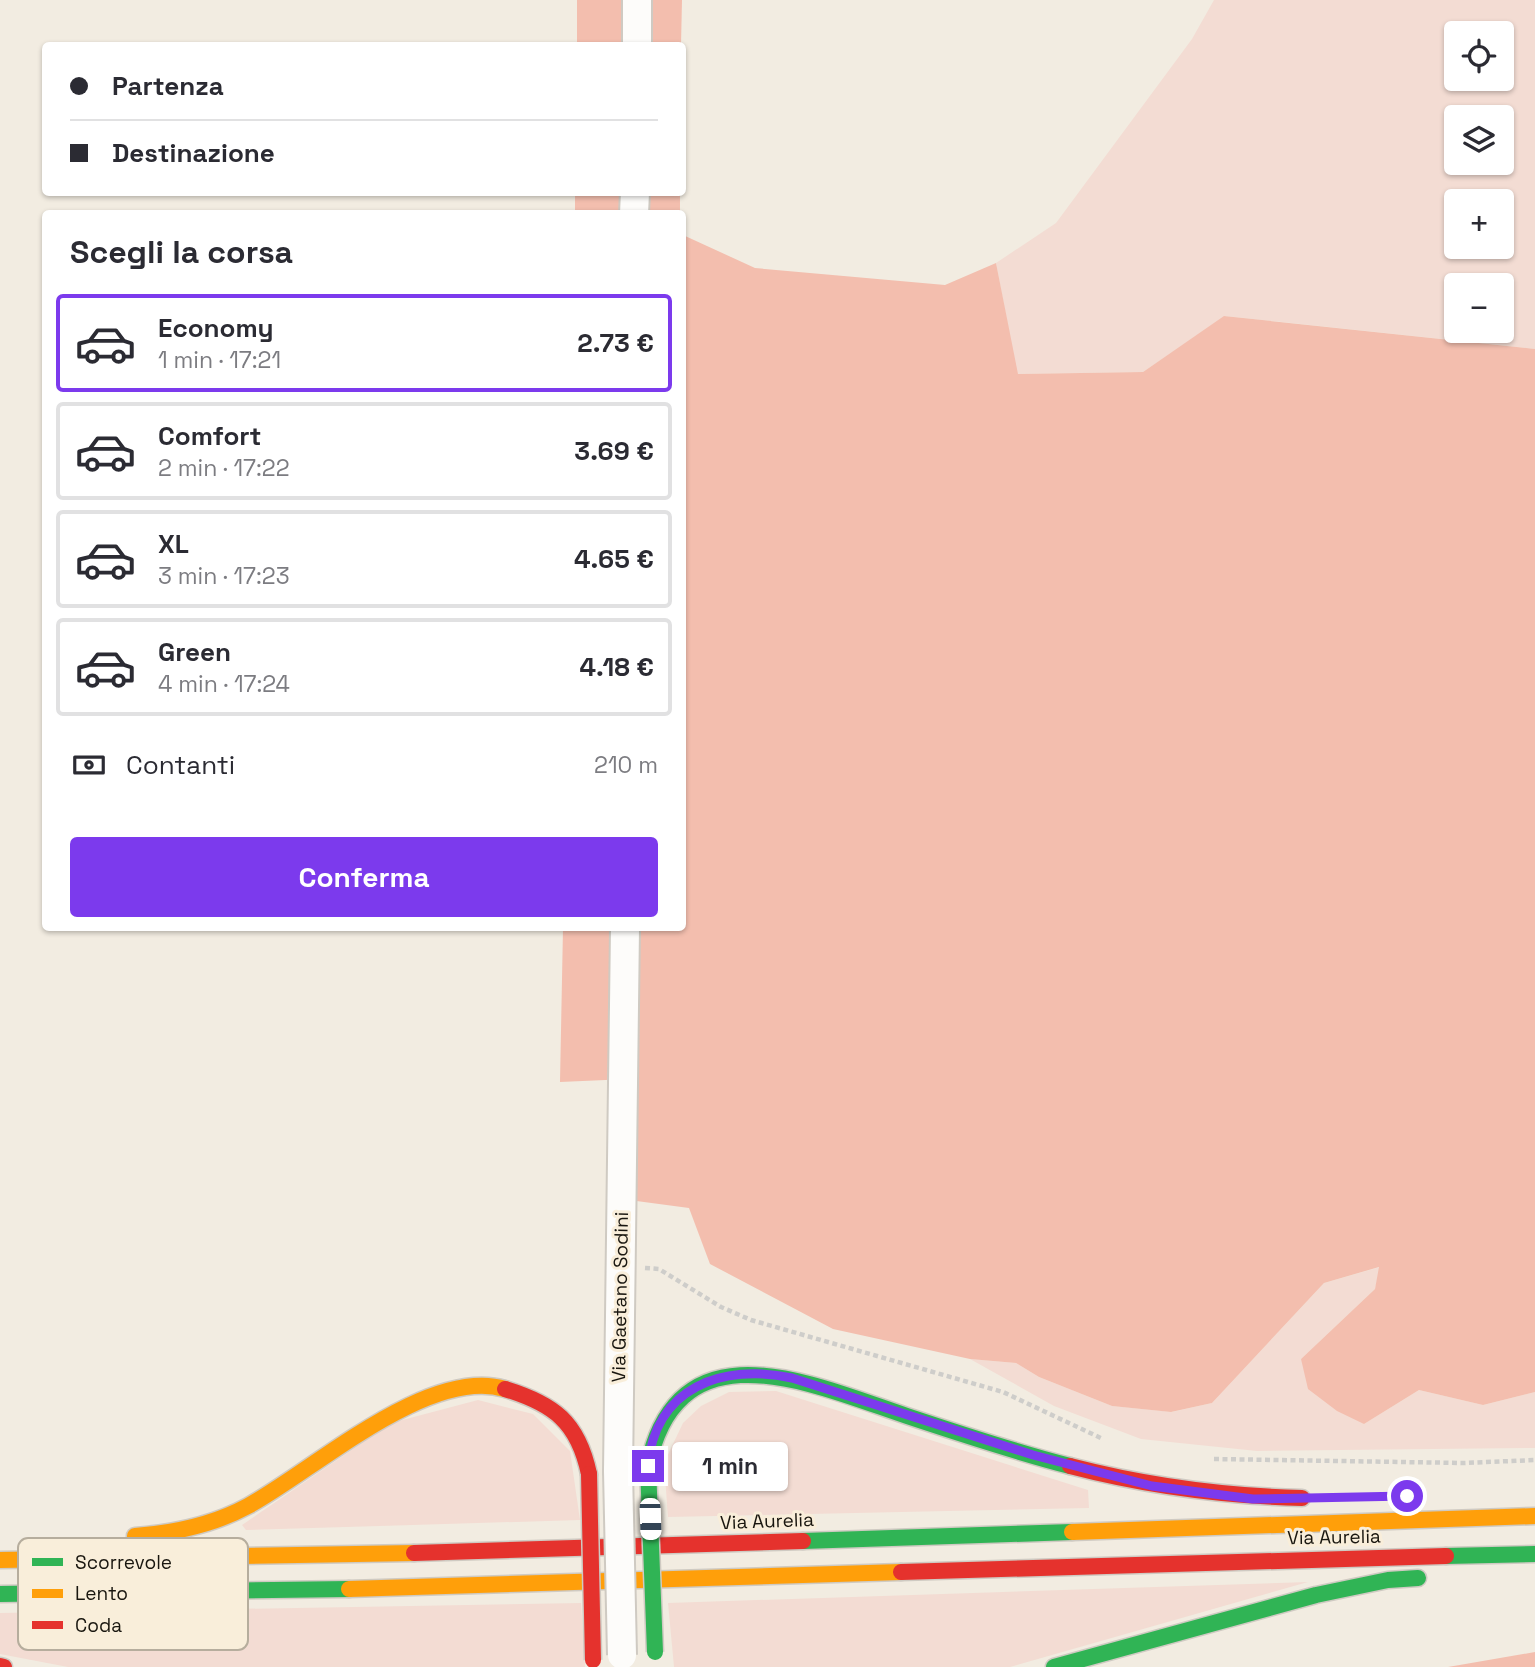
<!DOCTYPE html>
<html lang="it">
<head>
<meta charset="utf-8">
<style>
	:root { --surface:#fff; --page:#f2f2f3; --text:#2b2b33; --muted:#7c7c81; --line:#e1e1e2; --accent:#7c3aed }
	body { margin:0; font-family:"Space Grotesk",sans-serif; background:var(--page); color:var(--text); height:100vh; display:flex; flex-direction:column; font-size:26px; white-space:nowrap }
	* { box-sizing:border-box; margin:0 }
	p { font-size:23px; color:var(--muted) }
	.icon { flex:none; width:38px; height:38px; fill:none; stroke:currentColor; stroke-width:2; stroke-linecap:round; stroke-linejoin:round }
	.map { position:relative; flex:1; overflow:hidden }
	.sheet { position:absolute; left:42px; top:210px; width:644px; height:721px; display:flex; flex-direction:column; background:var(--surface); border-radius:7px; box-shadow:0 2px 5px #0004 }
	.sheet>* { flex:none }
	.guide { position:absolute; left:42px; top:42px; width:644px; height:154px; border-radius:7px; box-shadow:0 2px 5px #0004; display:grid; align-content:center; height:154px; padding:0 28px; background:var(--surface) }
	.fabs { position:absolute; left:1444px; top:21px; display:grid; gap:14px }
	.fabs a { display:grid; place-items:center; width:70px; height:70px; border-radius:7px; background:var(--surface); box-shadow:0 2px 5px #0004; font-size:35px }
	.end { position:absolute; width:32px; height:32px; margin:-16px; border:9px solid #7c3aed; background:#fff; box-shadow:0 0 0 4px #fff }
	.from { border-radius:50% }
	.bubble { position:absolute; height:49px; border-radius:7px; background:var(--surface); box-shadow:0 2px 5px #0004; font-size:23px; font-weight:700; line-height:49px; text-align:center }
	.car { position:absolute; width:21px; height:42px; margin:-21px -10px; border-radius:9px; box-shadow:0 0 5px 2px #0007; background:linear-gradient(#fff 24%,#345 0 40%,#fff 0 76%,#345 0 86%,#fff 0) }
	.guide b { display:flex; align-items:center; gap:24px; height:66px; font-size:26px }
	.guide b+b { border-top:2px solid var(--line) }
	.guide i { width:18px; height:18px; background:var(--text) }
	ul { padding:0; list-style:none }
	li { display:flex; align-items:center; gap:21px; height:98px; margin:0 14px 10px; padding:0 14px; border:4px solid var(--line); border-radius:7px }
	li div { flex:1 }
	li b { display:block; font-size:26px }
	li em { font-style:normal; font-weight:700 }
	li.current { border-color:var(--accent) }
	li>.icon { width:63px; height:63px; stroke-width:1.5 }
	h2 { padding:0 28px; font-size:32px; line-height:84px }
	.pay { display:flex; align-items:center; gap:18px; height:77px; padding:0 28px; font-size:26px }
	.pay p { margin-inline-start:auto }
	.primary-button { display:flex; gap:14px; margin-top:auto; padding:14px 28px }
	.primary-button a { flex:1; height:80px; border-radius:7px; background:var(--accent); color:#fff; font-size:28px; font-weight:700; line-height:80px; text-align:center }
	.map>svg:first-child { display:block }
</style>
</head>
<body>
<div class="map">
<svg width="1535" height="1667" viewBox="0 0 1535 1667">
	<rect width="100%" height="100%" fill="#f2ece1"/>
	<g fill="#f3dcd3" fill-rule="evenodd">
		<path d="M1214 0H1535V349L1225 316 1143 372 1017 374 996 263 1056 223 1192 39ZM1456 33H1502V79H1456ZM1456 117H1502V163H1456ZM1456 201H1502V247H1456ZM1456 285H1502V331H1456Z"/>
		<polygon points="1380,1267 1375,1289 1301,1359 1364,1424 1419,1390 1483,1405 1535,1392 1535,1448 1257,1451 1141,1439 1054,1406 970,1359 1016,1363 1039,1377 1112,1406 1172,1412 1212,1403 1324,1283"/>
		<polygon points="776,1391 1088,1490 1089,1508 668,1517 664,1463 683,1423 701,1406 729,1392"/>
		<polygon points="478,1400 533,1414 570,1451 580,1520 246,1530 242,1525 391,1423"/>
		<polygon points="1308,1582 1010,1667 674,1667 668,1603"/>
		<polygon points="581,1603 585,1667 68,1667 0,1654 0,1613"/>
	</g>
	<g fill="#f3beae">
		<polygon points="577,0 682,0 681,45 577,46"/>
		<polygon points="575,193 680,193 680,213 575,214"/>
		<polygon points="683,235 755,268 945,285 996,263 1018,374 1143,372 1224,316 1535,349 1535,1392 1483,1405 1419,1390 1364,1424 1337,1411 1308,1389 1301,1359 1375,1289 1379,1267 1324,1283 1212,1403 1171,1412 1112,1406 1039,1377 1016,1363 970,1359 833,1329 710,1264 689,1208 629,1200 628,1079 560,1082 563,928 682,928"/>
		<polygon points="1535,1652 1535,1667 1448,1667"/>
	</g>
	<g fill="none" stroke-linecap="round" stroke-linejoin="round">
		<g stroke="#cfcac2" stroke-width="32">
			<g id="street">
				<polyline points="637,46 637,0"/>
				<polyline points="634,214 635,192"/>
				<polyline points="618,1471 625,928"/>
			</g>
		</g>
		<g stroke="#cfcac2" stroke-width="19">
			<g id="fast">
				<path d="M648 1466C678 1322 812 1384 907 1416 961 1434 1015 1452 1070 1466"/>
				<polyline points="803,1541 1072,1532"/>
				<polyline points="1446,1556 1535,1554"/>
				<polyline points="0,1594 349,1589"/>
				<polyline points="1054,1667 1316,1595 1388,1580 1418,1578"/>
			</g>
		</g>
		<g stroke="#cfcac2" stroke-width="19">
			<g id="slow">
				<polyline points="1072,1532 1535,1516"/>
				<path d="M135 1536C174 1533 213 1525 248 1506 313 1471 428 1366 505 1389"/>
				<polyline points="0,1560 414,1553"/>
				<polyline points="349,1589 901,1572"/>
			</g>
		</g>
		<g stroke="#cfcac2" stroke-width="19">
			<g id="jam">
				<path d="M505 1389C554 1404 578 1422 589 1474"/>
				<path d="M1070 1466C1147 1486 1223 1496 1302 1498"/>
				<polyline points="414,1553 803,1541"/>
				<polyline points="901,1572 1446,1556"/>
				<polyline points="0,1666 4,1667"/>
			</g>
		</g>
		<g stroke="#cecdca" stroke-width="4.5" stroke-dasharray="5 3.5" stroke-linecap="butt">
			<polyline points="645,1268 659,1269 721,1307 751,1320 1003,1392 1103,1439"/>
			<polyline points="1214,1459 1464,1463 1535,1460"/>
		</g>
		<use href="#street" stroke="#fdfcfa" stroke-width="28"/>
		<use href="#fast" stroke="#30b455" stroke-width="16"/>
		<use href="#slow" stroke="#ff9f0a" stroke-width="16"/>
		<use href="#jam" stroke="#e5322d" stroke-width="16"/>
		<g stroke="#cfcac2" stroke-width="32" stroke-linecap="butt">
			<polyline id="street-bridge" points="618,1471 622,1655"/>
		</g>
		<g stroke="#cfcac2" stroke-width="19" stroke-linecap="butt">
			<polyline id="fast-bridge" points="648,1466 655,1652"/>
		</g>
		<g stroke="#cfcac2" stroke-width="19" stroke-linecap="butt">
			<polyline id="jam-bridge" points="589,1474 593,1660"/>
		</g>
		<use href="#street-bridge" stroke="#fdfcfa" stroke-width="28"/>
		<use href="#fast-bridge" stroke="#30b455" stroke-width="16"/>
		<use href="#jam-bridge" stroke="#e5322d" stroke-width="16"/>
	</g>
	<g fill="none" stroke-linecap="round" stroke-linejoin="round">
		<path stroke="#7c3aed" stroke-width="9" d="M648 1466C655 1387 723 1363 792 1378L1033 1455 1152 1486 1253 1499 1407 1496"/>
	</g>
	<g text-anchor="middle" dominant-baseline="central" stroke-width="6" stroke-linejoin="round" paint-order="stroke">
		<g font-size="19" fill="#19160f" stroke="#f9eeda">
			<text transform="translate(620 1297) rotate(-89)">Via Gaetano Sodini</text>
			<text transform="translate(767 1521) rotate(-2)">Via Aurelia</text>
			<text transform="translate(1334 1537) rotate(-1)">Via Aurelia</text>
		</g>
	</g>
	<rect x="18" y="1538" width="230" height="112" rx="10" fill="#f9eeda" stroke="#b6ad9d" stroke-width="2"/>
	<rect x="32" y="1558" width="31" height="8" fill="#30b455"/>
	<rect x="32" y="1589" width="31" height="9" fill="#ff9f0a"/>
	<rect x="32" y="1621" width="31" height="8" fill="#e5322d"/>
	<g font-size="19" fill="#19160f">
		<text x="75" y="1569">Scorrevole</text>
		<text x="75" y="1600">Lento</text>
		<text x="75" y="1632">Coda</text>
	</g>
</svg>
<div class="fabs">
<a><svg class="icon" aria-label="locate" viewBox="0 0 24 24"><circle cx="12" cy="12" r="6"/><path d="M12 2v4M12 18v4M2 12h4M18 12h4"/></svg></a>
<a><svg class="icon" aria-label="layers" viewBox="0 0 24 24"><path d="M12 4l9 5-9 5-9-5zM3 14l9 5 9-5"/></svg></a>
<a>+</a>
<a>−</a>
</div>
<i class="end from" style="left:1407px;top:1496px"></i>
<i class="end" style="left:648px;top:1466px"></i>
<div class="bubble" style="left:672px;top:1442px;width:116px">1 min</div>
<i class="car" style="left:650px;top:1519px;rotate:178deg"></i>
<div class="guide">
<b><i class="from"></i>Partenza</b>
<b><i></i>Destinazione</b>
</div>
<section class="sheet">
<h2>Scegli la corsa</h2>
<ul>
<li class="current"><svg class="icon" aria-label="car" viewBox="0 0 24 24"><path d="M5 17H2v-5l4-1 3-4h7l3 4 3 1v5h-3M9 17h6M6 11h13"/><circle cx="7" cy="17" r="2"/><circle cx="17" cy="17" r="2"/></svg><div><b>Economy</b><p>1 min · 17:21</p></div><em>2.73 €</em></li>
<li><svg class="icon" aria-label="car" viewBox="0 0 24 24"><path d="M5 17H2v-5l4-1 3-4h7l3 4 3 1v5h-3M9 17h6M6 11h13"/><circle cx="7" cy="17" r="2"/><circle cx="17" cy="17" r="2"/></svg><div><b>Comfort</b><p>2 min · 17:22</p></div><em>3.69 €</em></li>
<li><svg class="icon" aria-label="car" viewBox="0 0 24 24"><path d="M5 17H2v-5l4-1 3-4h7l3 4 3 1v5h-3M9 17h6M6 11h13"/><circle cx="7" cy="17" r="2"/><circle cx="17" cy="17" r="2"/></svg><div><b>XL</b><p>3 min · 17:23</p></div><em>4.65 €</em></li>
<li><svg class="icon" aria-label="car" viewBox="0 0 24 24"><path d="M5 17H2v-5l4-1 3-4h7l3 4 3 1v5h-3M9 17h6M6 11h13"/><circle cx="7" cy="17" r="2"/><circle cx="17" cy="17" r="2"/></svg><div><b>Green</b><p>4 min · 17:24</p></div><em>4.18 €</em></li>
</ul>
<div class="pay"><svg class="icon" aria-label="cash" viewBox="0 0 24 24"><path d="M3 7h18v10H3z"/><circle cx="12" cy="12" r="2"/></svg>Contanti<p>210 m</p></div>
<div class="primary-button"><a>Conferma</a></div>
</section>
</div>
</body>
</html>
